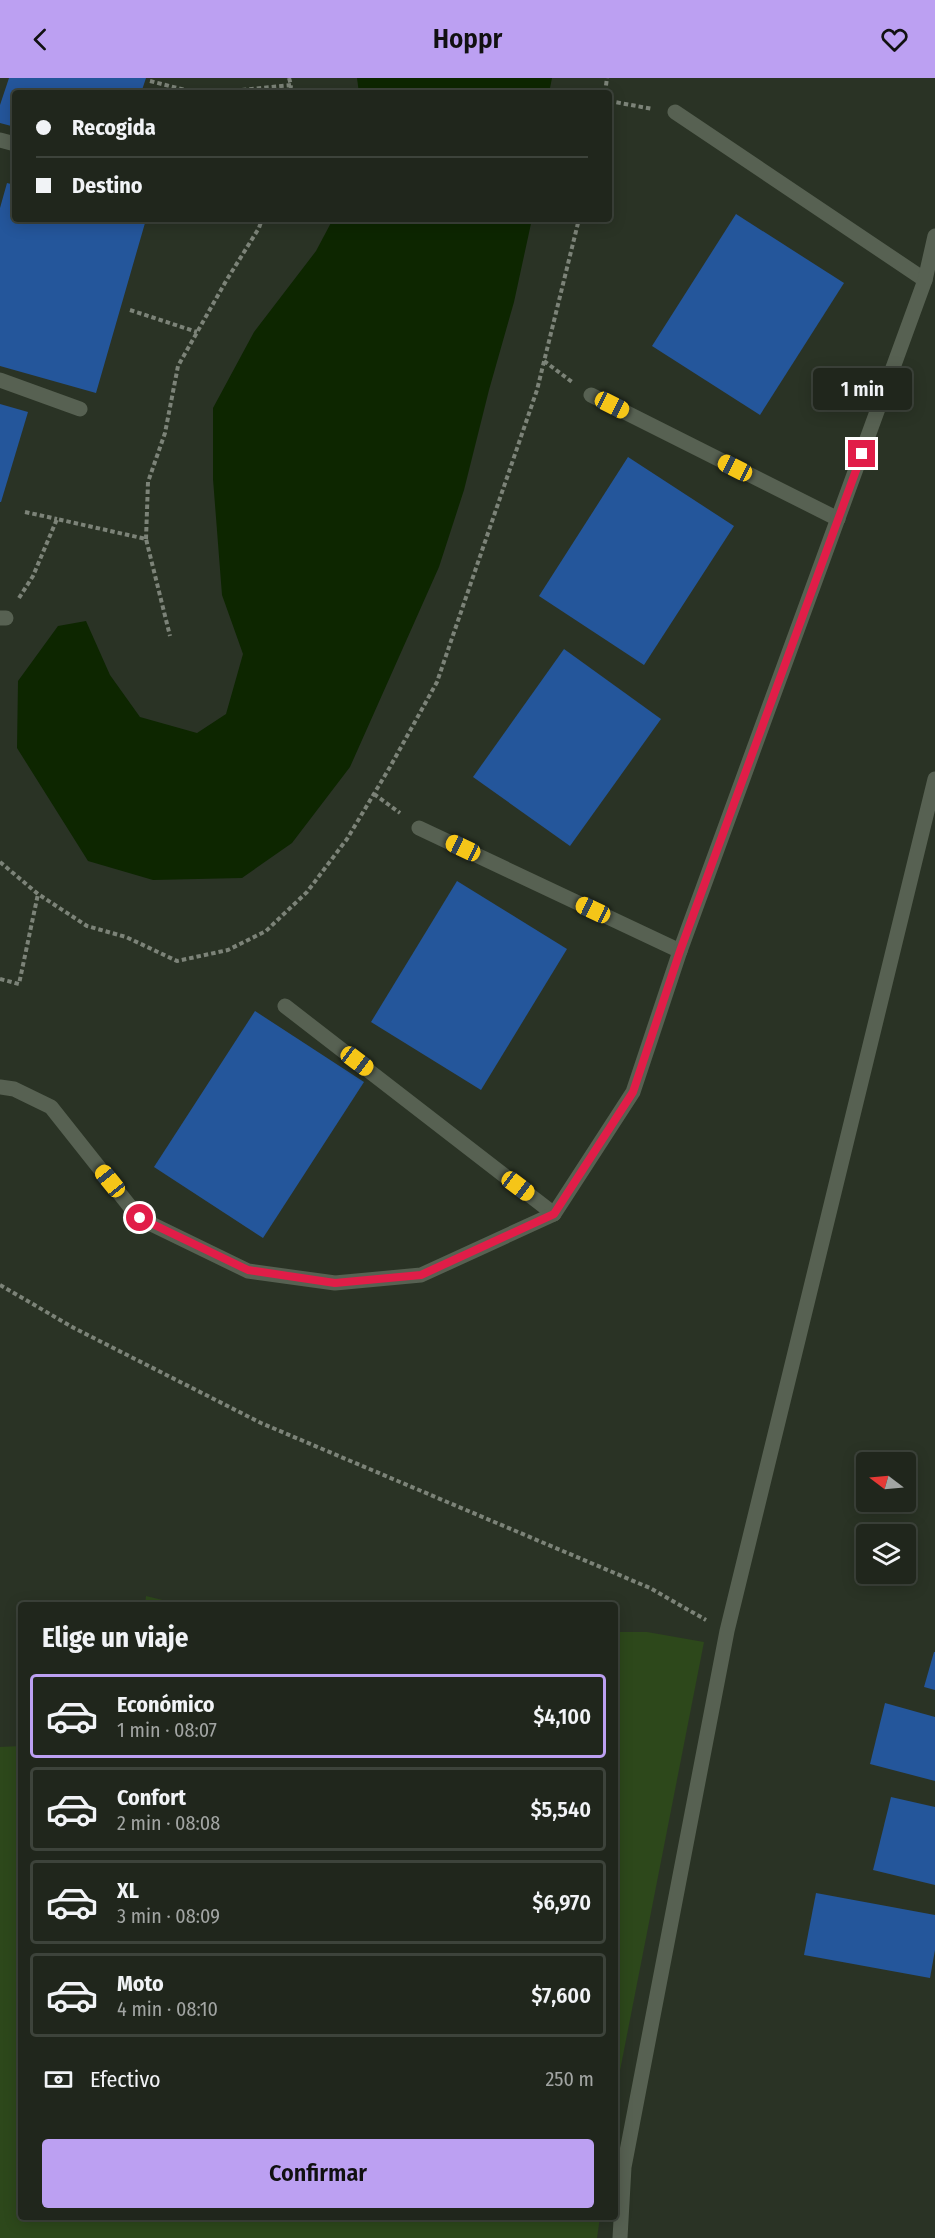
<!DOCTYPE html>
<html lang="es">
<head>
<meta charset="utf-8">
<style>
	:root { --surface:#20261c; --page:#282e25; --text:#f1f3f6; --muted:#a2a5a3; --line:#3d433b; --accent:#bca0f2 }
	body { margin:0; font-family:"Fira Sans Condensed",sans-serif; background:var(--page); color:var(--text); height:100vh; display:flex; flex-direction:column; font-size:22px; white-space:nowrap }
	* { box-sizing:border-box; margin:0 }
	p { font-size:20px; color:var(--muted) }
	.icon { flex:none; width:33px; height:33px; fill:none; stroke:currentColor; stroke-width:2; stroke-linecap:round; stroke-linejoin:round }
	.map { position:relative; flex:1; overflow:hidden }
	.side { position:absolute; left:18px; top:1524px; width:600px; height:618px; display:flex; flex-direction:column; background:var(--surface); border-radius:6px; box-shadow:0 3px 15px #0003,0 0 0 2px var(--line) }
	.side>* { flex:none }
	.top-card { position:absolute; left:12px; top:12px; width:600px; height:132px; border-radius:6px; box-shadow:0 3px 15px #0003,0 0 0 2px var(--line); display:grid; align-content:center; height:132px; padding:0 24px; background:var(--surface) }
	.needle { width:39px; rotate:286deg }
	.fabs { position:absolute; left:856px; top:1374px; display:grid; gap:12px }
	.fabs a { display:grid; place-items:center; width:60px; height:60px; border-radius:6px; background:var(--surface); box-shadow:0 3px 15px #0003,0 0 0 2px var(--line); font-size:30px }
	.end { position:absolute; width:27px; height:27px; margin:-14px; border:8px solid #e11d48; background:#fff; box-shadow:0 0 0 3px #fff }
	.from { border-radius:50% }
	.bubble { position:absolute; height:42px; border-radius:6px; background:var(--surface); box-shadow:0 3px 15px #0003,0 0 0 2px var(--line); font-size:20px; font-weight:600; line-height:42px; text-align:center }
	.car { position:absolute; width:18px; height:36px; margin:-18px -9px; border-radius:8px; box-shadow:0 0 4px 2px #0007; background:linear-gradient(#f5c518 24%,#345 0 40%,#f5c518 0 76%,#345 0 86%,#f5c518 0) }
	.top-card b { display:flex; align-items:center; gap:21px; height:57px; font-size:22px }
	.top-card b+b { border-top:2px solid var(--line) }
	.top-card i { width:15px; height:15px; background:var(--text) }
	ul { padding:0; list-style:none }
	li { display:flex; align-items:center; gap:18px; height:84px; margin:0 12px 9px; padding:0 12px; border:3px solid var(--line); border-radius:6px }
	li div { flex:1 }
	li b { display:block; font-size:22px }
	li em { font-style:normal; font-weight:600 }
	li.active { border-color:var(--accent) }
	li>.icon { width:54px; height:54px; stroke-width:1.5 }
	h2 { padding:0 24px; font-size:27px; line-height:72px }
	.pay { display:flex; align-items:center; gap:15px; height:66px; padding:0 24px; font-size:22px }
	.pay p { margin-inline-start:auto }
	.button { display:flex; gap:12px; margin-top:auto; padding:12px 24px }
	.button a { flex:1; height:69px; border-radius:6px; background:var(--accent); color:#111; font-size:24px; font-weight:600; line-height:69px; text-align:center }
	header { display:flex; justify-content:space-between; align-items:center; height:78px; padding:0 24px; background:var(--accent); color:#111; font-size:27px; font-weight:600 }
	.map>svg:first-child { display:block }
</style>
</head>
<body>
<header><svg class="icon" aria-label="back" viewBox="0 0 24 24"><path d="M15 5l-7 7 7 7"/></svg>Hoppr<svg class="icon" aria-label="heart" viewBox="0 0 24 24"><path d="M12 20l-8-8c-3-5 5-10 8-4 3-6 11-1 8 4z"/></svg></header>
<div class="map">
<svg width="935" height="2160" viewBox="0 0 935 2160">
	<rect width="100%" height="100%" fill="#2a3325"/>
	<g fill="#2d481b">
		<polygon points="146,1518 183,1527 145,1527"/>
		<polygon points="615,1554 647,1554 704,1564 615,2018"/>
		<polygon points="21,1668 21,2139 600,2139 597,2160 0,2160 0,1669"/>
	</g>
	<g fill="#0d2600">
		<polygon points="357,0 552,0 549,15 359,15"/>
		<polygon points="333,141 532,141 514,224 489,312 464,412 439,489 350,689 292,765 242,800 153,802 88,783 17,670 18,603 58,548 86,543 110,597 140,639 197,655 226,636 243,576 222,517 213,401 213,330 254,254 316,173"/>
	</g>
	<g fill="#24569b">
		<polygon points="9,0 146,0 141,15 15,15 15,49 0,45 0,27"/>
		<polygon points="7,105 15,107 15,141 133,141 145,145 96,315 0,288 0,130"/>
		<polygon points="736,136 844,205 760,337 652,268"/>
		<polygon points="0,326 28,334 1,424 0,424"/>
		<polygon points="628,379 734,448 644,587 539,518"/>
		<polygon points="564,571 661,641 570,768 473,699"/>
		<polygon points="457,803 567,871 481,1012 371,944"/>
		<polygon points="255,933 364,1004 263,1160 154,1089"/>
		<polygon points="934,1574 935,1574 935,1612 924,1609"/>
		<polygon points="885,1625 935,1639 935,1703 870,1686"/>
		<polygon points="891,1719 935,1729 935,1807 873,1792"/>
		<polygon points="816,1815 935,1837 935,1872 930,1900 804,1877"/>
	</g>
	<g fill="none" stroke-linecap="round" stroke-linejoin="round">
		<g stroke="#7c8378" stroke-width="4" stroke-dasharray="4.5 3" stroke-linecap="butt">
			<polyline points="289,0 291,7 290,15"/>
			<polyline points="150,3 197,15"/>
			<polyline points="212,15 291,7"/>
			<polyline points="605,15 607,0"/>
			<polyline points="609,23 653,31"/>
			<polyline points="130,232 197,254"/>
			<polyline points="544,283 572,304"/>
			<polyline points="25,434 57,441"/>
			<polyline points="146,461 148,404 165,355 178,288 226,203 259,150 262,141"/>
			<polyline points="19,520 33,498 57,441 146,461 170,558"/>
			<polyline points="374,716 400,735"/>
			<polyline points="0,784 38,816 87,848 126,859 177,883 228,872 266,853 307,814 347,761 390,689 437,604 537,312 579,141"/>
			<polyline points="0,901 19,906 38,816"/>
			<polyline points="0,1207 74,1250 261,1345 650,1510 706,1542"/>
		</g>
		<g stroke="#576152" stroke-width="15">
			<polyline points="675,34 925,202"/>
			<polyline points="0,62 15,66"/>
			<polyline points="0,302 80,331"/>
			<polyline points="591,317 838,441"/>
			<polyline points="0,540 6,540"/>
			<polyline points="419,750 680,873"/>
			<polyline points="285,928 554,1136"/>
			<polyline points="0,1009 14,1011 51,1029 139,1140 248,1193 335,1205 421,1197 554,1136 633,1014 680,873 925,202 935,158"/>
			<polyline points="620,2160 624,2089 727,1553 935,701"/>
		</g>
	</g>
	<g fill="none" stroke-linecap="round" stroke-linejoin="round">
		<polyline stroke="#e11d48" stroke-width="8" points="140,1140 248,1192 335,1205 421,1197 554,1136 633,1014 680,873 862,376"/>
	</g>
</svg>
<div class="fabs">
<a><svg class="needle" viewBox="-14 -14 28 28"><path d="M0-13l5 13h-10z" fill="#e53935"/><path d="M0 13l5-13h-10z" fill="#a2a5a3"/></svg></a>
<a><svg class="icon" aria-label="layers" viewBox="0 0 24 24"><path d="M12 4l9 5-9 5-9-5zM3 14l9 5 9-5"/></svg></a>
</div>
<i class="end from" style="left:140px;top:1140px"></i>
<i class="end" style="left:862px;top:376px"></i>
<div class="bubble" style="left:813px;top:290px;width:99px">1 min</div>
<i class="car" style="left:612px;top:327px;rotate:117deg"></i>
<i class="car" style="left:735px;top:390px;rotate:297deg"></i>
<i class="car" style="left:463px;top:770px;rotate:295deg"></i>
<i class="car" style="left:593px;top:832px;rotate:295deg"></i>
<i class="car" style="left:357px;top:983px;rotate:127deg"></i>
<i class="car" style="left:110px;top:1103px;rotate:321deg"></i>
<i class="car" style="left:518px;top:1108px;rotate:127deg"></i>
<div class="top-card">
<b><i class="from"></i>Recogida</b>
<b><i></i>Destino</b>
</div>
<section class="side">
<h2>Elige un viaje</h2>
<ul>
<li class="active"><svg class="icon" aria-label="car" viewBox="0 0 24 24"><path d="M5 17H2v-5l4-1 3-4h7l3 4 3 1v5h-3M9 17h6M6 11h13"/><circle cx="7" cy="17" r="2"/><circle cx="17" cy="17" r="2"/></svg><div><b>Económico</b><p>1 min · 08:07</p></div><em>$4,100</em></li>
<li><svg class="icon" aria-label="car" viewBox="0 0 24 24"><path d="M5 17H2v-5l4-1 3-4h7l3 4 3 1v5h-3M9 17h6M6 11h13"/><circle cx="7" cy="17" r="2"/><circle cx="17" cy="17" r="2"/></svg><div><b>Confort</b><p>2 min · 08:08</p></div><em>$5,540</em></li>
<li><svg class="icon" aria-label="car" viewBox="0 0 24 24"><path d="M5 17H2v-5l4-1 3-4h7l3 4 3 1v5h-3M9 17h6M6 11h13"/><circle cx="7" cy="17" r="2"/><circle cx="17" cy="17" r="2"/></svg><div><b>XL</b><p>3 min · 08:09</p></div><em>$6,970</em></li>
<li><svg class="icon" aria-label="car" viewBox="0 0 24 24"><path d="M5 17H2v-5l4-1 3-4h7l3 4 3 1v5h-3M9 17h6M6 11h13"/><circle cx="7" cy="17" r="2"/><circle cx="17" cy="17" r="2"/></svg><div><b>Moto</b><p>4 min · 08:10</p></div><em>$7,600</em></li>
</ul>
<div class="pay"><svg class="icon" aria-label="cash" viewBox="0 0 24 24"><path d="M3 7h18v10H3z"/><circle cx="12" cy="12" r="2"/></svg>Efectivo<p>250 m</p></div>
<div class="button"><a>Confirmar</a></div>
</section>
</div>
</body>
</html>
